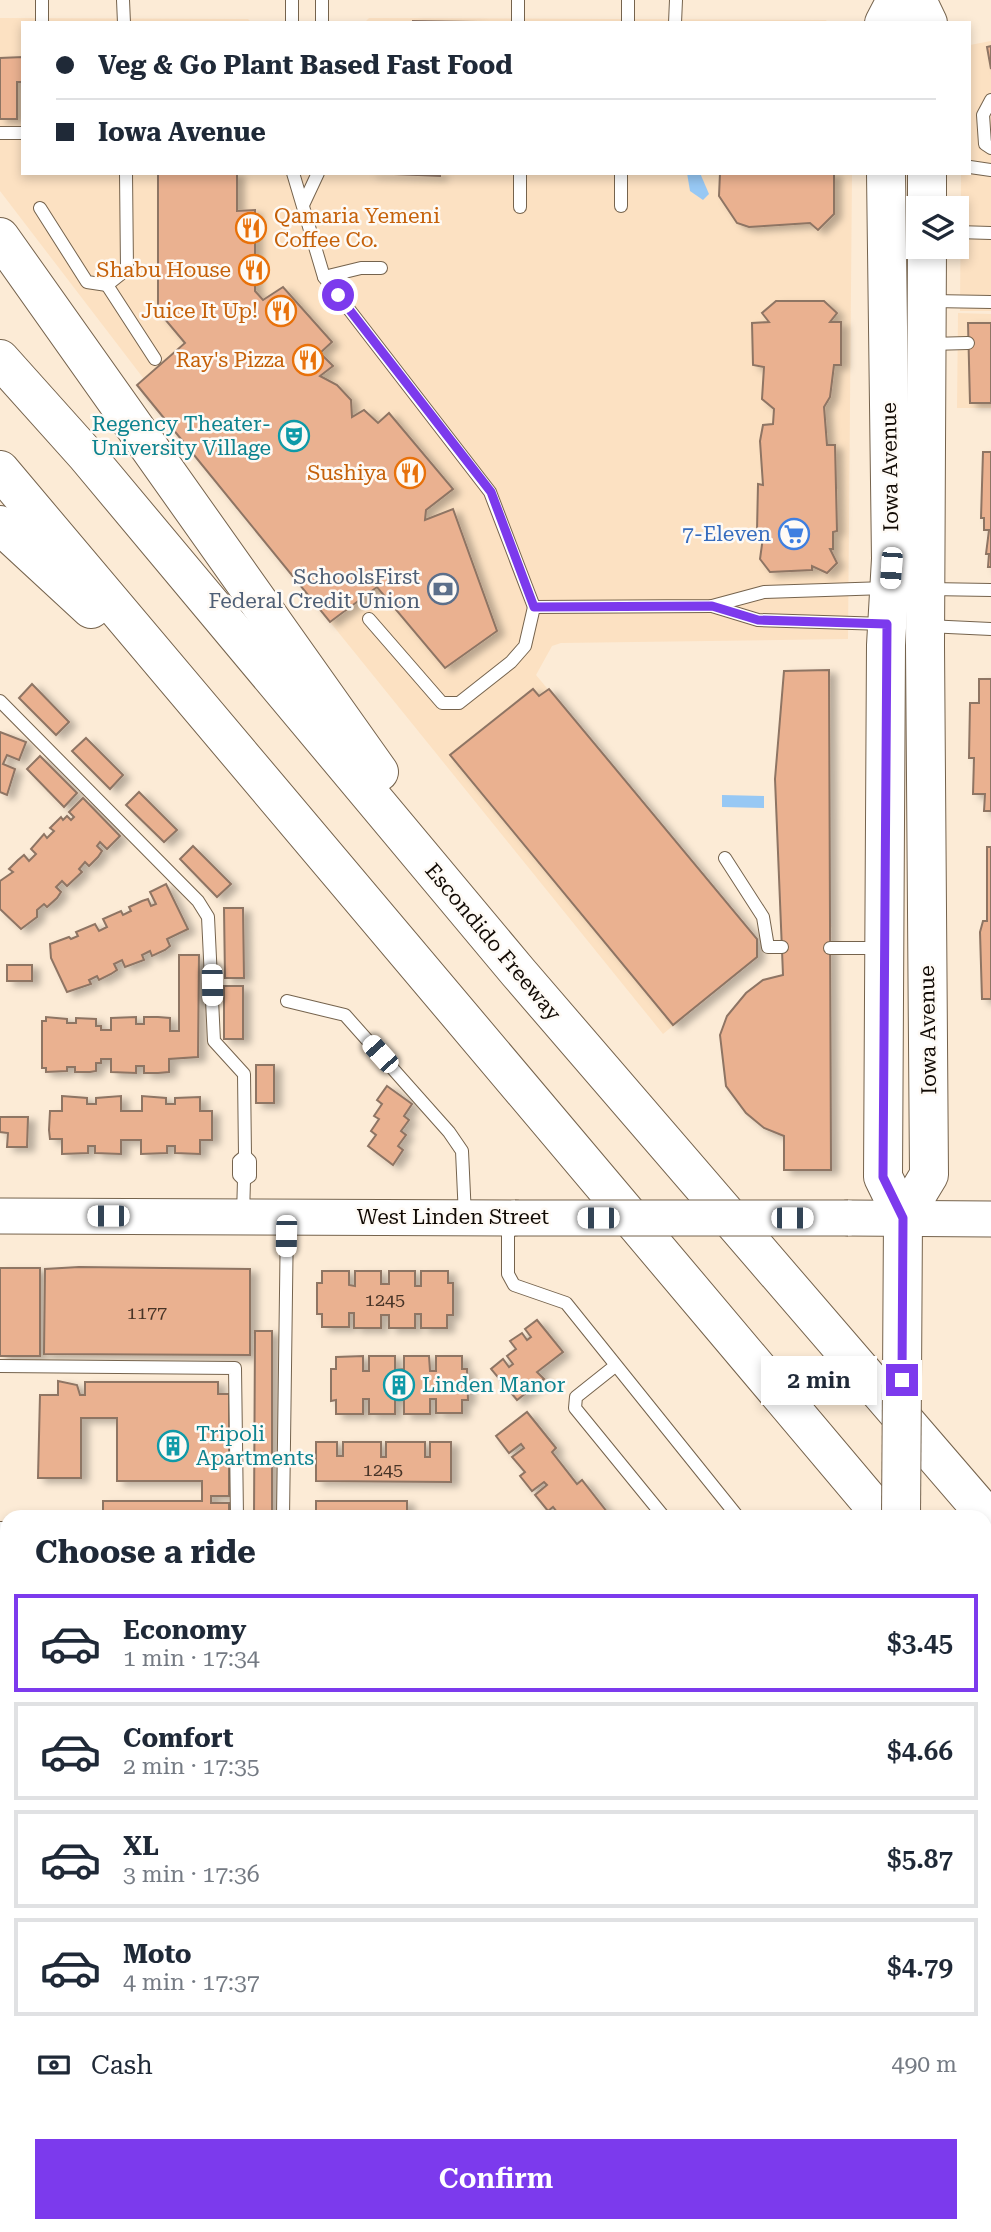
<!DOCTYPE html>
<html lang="en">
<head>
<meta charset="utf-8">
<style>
	:root { --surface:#fff; --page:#f6f6f7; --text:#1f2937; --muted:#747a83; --line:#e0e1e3; --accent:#7c3aed }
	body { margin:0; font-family:"Roboto Serif",serif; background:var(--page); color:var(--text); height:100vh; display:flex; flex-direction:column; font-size:26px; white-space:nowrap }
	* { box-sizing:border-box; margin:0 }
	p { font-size:23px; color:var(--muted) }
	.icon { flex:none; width:38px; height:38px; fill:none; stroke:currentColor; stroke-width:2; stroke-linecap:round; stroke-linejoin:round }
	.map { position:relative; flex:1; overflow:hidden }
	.panel { position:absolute; left:0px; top:1510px; width:992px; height:723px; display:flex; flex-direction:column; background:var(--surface); border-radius:21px 21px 0 0; box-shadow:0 4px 10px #0003 }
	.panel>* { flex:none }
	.hud { position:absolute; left:21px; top:21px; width:950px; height:154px; border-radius:0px; box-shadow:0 4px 10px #0003; display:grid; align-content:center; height:154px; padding:0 35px; background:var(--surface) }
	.buttons { position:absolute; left:906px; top:196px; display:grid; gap:14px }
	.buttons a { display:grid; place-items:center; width:63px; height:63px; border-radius:0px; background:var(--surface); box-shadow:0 4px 10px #0003; font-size:35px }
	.end { position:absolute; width:32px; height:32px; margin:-16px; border:9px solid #7c3aed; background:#fff; box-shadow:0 0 0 4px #fff }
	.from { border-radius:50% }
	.bubble { position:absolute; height:49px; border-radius:0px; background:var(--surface); box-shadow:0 4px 10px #0003; font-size:23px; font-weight:600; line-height:49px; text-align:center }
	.car { position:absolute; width:21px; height:42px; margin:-21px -10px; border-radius:9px; box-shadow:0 0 5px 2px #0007; background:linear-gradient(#fff 24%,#345 0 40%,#fff 0 76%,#345 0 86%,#fff 0) }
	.hud b { display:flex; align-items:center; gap:24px; height:66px; font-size:26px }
	.hud b+b { border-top:2px solid var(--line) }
	.hud i { width:18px; height:18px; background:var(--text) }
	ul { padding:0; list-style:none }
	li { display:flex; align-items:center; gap:21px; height:98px; margin:0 14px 10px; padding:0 21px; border:4px solid var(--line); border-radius:0px }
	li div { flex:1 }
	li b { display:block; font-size:26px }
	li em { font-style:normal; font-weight:600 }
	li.selected { border-color:var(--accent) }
	li>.icon { width:63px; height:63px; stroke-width:1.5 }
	h2 { padding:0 35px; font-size:32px; line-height:84px }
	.pay { display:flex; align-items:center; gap:18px; height:77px; padding:0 35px; font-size:26px }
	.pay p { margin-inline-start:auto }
	.button { display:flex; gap:14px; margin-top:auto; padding:14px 35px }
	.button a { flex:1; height:80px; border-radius:0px; background:var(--accent); color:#fff; font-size:28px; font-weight:600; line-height:80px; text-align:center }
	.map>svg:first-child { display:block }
</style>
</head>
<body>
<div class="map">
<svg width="991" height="2232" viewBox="0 0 991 2232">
	<defs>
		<filter id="shadow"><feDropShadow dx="7" dy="4" stdDeviation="3.5" flood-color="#0004"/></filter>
	</defs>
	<rect width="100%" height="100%" fill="#fcebd6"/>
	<g fill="#fce1c2">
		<polygon points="0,18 248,19 252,23 23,23 23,173 852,173 848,639 561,643 552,646 536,675 757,939 757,957 663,1034 330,622 0,191"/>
		<polygon points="369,18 826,20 828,23 364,23"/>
		<polygon points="991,41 991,311 960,311 961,173 970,173 970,45"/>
		<polygon points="958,313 991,314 991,408 957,408"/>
		<polygon points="985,1773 991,1773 991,2232 954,2232 954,2226 985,2226"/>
	</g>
	<g fill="#97c8f4">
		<polygon points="687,173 700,173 709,194 703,200 690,191"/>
		<polygon points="722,795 764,796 764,808 722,807"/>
	</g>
	<g fill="#eab190" stroke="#8e7464" stroke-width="2" filter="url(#shadow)">
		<polygon points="413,21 477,22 413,23"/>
		<polygon points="991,46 991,69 987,47"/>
		<polygon points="23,57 23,82 17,82 17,119 0,119 0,58"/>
		<polygon points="158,173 237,173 237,211 255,210 255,291 263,300 283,287 332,342 320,353 333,366 320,376 337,385 351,400 352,417 364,410 378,423 389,413 453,489 426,510 425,520 453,509 497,631 445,668 377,587 330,622 137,385 185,343 158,311"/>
		<polygon points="369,173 440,173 440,176"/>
		<polygon points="720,173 834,173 834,214 818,230 810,223 749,227 737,223 719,196"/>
		<polygon points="776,301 824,301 837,313 830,322 841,322 841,365 834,365 830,397 824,407 827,445 835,445 837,531 833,532 833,549 830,549 837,563 827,573 812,566 812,570 770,572 760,559 764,530 757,531 758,484 763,485 760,441 763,425 773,424 774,409 762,399 764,367 753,365 752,323 769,322 762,313"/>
		<polygon points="968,323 991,323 991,403 970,403"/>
		<polygon points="983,452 991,452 991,567 988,567 989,554 986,554 989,530 984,530 984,518 981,518"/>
		<polygon points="829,670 831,1170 784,1170 784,1136 764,1128 746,1113 726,1086 720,1035 727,1016 746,993 763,980 783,975 775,779 784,671"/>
		<polygon points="979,679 991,679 991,811 984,811 985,794 973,794 974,758 969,758 970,703 979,703"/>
		<polygon points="32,684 69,722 56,735 19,698"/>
		<polygon points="533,689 539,696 549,689 757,939 757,957 673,1025 450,755"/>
		<polygon points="0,732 26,742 19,760 7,755 3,764 15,769 7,795 0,792"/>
		<polygon points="86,738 123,775 110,789 72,751"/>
		<polygon points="40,756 77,793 64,807 27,769"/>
		<polygon points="139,792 177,830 164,842 126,805"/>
		<polygon points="83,798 120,836 107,849 100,842 97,846 102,851 98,857 89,866 85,862 79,869 82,872 67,886 62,881 56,887 61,892 57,898 47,907 44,904 37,910 37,917 21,929 0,909 0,881 13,872 9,869 18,860 24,855 29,861 36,854 31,849 44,834 47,838 54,831 50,828 61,817 63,820 67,816 71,820 74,817 69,812"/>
		<polygon points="193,846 231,884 217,897 180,859"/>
		<polygon points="987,847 991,847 991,999 982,999 980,932 983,921 987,921"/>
		<polygon points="166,884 188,929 167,939 170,946 165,950 152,956 150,951 142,955 144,960 125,967 122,960 114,964 117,970 111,974 99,980 97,976 89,980 91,984 67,992 51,958 50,944 69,937 71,939 78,936 76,932 95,924 99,931 107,927 103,919 121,911 123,915 131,911 129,907 142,901 148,899 151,906 156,904 150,892"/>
		<polygon points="224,908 243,908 244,978 225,978"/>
		<polygon points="179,955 199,955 198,1057 169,1059 169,1072 158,1073 144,1073 144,1066 136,1066 136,1073 111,1072 111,1059 101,1059 101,1063 96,1063 96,1071 90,1072 75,1072 75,1067 67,1067 67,1071 46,1072 46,1068 42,1068 42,1021 46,1021 46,1017 67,1019 67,1023 76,1023 76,1018 96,1019 96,1026 101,1026 101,1030 111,1030 111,1018 136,1017 136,1024 144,1024 144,1017 158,1017 170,1018 170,1031 179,1031"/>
		<rect x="7" y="965" width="25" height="16"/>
		<rect x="224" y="986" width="19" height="53"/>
		<rect x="256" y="1065" width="18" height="38"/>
		<polygon points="387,1086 412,1104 404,1116 409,1120 401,1131 406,1135 398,1146 403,1150 393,1165 368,1146 376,1135 371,1131 379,1119 374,1116 382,1104 377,1100"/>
		<polygon points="62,1096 87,1098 87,1104 96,1104 96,1098 121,1096 121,1111 142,1111 142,1096 166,1098 166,1104 175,1104 175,1098 200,1097 200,1111 212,1111 212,1140 200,1140 200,1154 175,1153 175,1146 167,1146 167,1153 141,1154 141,1140 121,1140 121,1154 95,1153 95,1146 88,1146 88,1153 62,1154 62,1139 50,1139 49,1130 50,1111 62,1111"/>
		<polygon points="0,1117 28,1117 27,1147 7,1147 8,1133 0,1132"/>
		<polygon points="79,1267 250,1269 250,1355 44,1354 45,1269"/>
		<rect x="0" y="1268" width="40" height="88"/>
		<polygon points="322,1271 349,1271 349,1285 355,1286 355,1271 381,1271 381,1284 389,1284 389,1271 415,1271 415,1286 421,1286 421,1271 448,1271 448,1283 453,1283 453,1315 447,1315 447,1328 421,1328 421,1314 415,1314 415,1328 389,1328 389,1315 381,1315 381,1328 354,1328 354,1313 349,1313 349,1327 322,1327 322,1314 317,1314 317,1283 322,1283"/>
		<polygon points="537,1320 563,1352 537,1372 544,1379 517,1400 491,1369 503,1359 509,1367 513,1364 507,1356 516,1349 510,1341 522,1333 527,1340 531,1337 525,1329"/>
		<polygon points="255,1331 272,1331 272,1517 254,1517"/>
		<polygon points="363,1356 363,1371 369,1371 369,1356 395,1356 395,1370 404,1369 404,1356 429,1356 430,1371 436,1371 436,1356 462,1356 462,1369 467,1369 468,1400 462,1400 462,1413 436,1413 436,1399 430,1399 430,1414 404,1414 404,1400 395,1400 395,1414 369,1414 369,1399 363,1399 363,1414 336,1414 336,1400 331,1401 331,1369 336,1369 336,1357"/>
		<polygon points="58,1381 77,1385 80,1395 85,1395 85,1382 218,1382 218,1394 229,1394 229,1496 211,1496 211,1503 229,1503 229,1517 103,1517 103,1501 202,1501 202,1481 117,1481 117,1418 81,1418 81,1478 38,1478 40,1395 58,1395"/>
		<polygon points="527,1412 556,1448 552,1452 577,1484 582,1480 611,1517 577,1517 576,1512 569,1517 561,1517 553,1507 548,1511 535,1495 547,1485 544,1482 532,1491 520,1476 525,1472 512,1457 524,1448 521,1444 509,1453 496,1436"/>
		<polygon points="316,1442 337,1442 337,1456 343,1456 343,1442 381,1442 381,1457 386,1457 386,1442 425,1442 425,1457 430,1457 430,1442 451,1442 451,1482 316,1481"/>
		<rect x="316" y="1501" width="91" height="16"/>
		<rect x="0" y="1594" width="2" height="32"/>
		<rect x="0" y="1641" width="2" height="50"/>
		<rect x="0" y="1713" width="2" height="50"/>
		<rect x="0" y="1778" width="2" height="50"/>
		<rect x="985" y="1836" width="6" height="88"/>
		<rect x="0" y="2024" width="7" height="85"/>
		<rect x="985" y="2095" width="6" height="57"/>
		<rect x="165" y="2226" width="68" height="6"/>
		<rect x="268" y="2226" width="34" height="6"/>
		<rect x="369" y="2226" width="36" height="6"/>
		<rect x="598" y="2226" width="19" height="6"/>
		<rect x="643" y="2226" width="19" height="6"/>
		<polygon points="695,2226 827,2227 827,2232 695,2232"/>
	</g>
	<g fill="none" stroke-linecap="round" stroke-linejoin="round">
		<g stroke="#75634d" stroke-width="14">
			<g id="lane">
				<polyline points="42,0 42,23"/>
				<polyline points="123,0 124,23"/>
				<polyline points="322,0 322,23"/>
				<polyline points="518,0 518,23"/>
				<polyline points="292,23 292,0"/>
				<polyline points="628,23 628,0"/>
				<polyline points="675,23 676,0"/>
				<polyline points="991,100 983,115 985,144 991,148"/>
				<polyline points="0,133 23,133"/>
				<polyline points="970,167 991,170"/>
				<polyline points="293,173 324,277 490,492 534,607 712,606 764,592 886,588"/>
				<polyline points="520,173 520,207"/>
				<polyline points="303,205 318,173"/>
				<polyline points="621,206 621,173"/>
				<polyline points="40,208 87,282 107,285 127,269 126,173"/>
				<polyline points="957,232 991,233"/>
				<polyline points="324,277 361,268 381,268"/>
				<polyline points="107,285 155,359"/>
				<polyline points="932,301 991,302"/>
				<polyline points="930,344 968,343"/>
				<polyline points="929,589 991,590"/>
				<polyline points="712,606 758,620 885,624"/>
				<polyline points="369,619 442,703 459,703 511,662 525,646 534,607"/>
				<polyline points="927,626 991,629"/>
				<polyline points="0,701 198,901 208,917 214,1041 244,1074 245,1156 239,1161 239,1175 244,1180 243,1215"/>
				<polyline points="725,858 763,917 768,947 782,947"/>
				<polyline points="830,948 880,948"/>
				<polyline points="287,1001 345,1015 449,1132 462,1151 465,1217"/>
				<polyline points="244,1180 250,1176 250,1161 245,1156"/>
				<polyline points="508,1221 508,1274 514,1285 566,1303 738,1517"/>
				<polyline points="0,1366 235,1368 237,1517"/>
				<polyline points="615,1366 576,1397 575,1408 664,1517"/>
				<polyline points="283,1517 287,1218"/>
				<polyline points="0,1990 7,1990"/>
				<polyline points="985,2054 991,2054"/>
				<polyline points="0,2134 7,2134"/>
				<polyline points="985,2189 991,2189"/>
				<polyline points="0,2200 7,2200"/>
				<polyline points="629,2232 629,2226"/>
			</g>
		</g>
		<g stroke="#75634d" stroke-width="26">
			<polyline id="street" points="0,1534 7,1534"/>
		</g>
		<g stroke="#75634d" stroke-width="37">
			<g id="secondary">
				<polyline points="0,1216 515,1218"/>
				<polyline points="848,1218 991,1219"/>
			</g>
		</g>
		<g stroke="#75634d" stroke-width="40">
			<g id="primary">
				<polyline points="917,0 928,23"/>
				<polyline points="884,23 896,0"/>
				<polyline points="886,173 891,559 886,645 883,1177 903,1218 902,1380"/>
				<polyline points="927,208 927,173"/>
				<polyline points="903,1218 929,1175 925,646 927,247"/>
				<polyline points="899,2226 899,2232"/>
			</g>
		</g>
		<g stroke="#75634d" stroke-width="40">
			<g id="highway">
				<polyline points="0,237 379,772"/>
				<polyline points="0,359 86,455 518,972 991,1521"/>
				<polyline points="0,470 883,1517"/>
				<polyline points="0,525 91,609"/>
				<polyline points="985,1638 991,1645"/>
			</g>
		</g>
		<use href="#lane" stroke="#fff" stroke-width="12"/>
		<use href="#street" stroke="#fff" stroke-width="24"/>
		<use href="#secondary" stroke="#fff" stroke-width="35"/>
		<use href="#primary" stroke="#fff" stroke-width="38"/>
		<use href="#highway" stroke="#fff" stroke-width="38"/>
		<g stroke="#75634d" stroke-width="37" stroke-linecap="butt">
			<polyline id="secondary-bridge" points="515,1218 848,1218"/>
		</g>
		<g stroke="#75634d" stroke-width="40" stroke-linecap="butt">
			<polyline id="primary-bridge" points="901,1517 902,1380"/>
		</g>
		<use href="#secondary-bridge" stroke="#fff" stroke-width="35"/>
		<use href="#primary-bridge" stroke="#fff" stroke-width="38"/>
	</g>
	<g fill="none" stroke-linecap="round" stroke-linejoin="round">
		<polyline stroke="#7c3aed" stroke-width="9" points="338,295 491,492 534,607 712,606 758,620 887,624 883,1177 903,1218 902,1380"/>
	</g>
	<defs>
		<g id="restaurant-ring" transform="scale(1.575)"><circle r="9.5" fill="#fefaf5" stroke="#e8710a" stroke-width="1.5"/><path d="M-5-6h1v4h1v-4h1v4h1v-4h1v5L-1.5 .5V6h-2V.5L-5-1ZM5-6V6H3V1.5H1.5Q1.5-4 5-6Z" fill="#e8710a"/></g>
		<g id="theatre-ring" transform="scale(1.575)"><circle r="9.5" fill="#fefaf5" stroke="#0f9aa8" stroke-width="1.5"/><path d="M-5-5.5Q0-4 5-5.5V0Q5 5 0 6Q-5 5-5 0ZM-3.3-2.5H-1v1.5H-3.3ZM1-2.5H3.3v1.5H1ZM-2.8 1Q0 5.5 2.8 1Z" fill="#0f9aa8"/></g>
		<g id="supermarket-ring" transform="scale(1.575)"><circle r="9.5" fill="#fefaf5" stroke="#3f7fe0" stroke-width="1.5"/><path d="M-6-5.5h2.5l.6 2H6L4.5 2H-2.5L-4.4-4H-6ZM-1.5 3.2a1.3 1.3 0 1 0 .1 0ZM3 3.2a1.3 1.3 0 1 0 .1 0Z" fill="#3f7fe0"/></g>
		<g id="bank-ring" transform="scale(1.575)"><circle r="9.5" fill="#fefaf5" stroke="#5c6f8a" stroke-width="1.5"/><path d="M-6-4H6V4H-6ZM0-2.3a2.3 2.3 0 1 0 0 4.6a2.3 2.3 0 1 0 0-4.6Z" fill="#5c6f8a"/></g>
		<g id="building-ring" transform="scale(1.575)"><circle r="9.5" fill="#fefaf5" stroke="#0f9aa8" stroke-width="1.5"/><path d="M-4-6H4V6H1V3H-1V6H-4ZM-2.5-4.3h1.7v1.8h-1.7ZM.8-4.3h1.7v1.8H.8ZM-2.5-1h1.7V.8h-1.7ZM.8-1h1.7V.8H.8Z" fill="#0f9aa8"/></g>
	</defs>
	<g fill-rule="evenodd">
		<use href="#restaurant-ring" x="251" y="228"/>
		<use href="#restaurant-ring" x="254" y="270"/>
		<use href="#restaurant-ring" x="281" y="311"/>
		<use href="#restaurant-ring" x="308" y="360"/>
		<use href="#theatre-ring" x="294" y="436"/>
		<use href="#restaurant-ring" x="410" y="473"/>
		<use href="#supermarket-ring" x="794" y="534"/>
		<use href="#bank-ring" x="443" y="589"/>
		<use href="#building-ring" x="399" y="1385"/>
		<use href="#building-ring" x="173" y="1446"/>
	</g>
	<g text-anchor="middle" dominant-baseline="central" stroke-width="5" stroke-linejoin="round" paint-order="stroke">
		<g font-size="18" fill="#473427">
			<text x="385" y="1299">1245</text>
			<text x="147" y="1312">1177</text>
			<text x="383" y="1469">1245</text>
		</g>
		<g font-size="21" fill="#c56008" stroke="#fefaf5" text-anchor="end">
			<text x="274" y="216" text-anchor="start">Qamaria Yemeni<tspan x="274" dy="24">Coffee Co.</tspan></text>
			<text x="231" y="270">Shabu House</text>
			<text x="258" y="311">Juice It Up!</text>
			<text x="285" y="360">Ray's Pizza</text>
			<text x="387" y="473">Sushiya</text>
		</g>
		<g font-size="21" fill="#0d838f" stroke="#fefaf5" text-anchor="start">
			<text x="271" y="424" text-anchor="end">Regency Theater-<tspan x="271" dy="24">University Village</tspan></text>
			<text x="422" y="1385">Linden Manor</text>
			<text x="196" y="1434">Tripoli<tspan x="196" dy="24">Apartments</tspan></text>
		</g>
		<g font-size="21" fill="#110a04" stroke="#fefaf5">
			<text transform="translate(890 467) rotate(-91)">Iowa Avenue</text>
			<text transform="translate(493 942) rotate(50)">Escondido Freeway</text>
			<text transform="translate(928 1030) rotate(-91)">Iowa Avenue</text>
			<text x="453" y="1217">West Linden Street</text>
		</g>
		<g font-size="21" fill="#366cbe" stroke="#fefaf5" text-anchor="end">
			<text x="771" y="534">7-Eleven</text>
		</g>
		<g font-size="21" fill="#4e5e75" stroke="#fefaf5" text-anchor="end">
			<text x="420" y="577">SchoolsFirst<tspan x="420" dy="24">Federal Credit Union</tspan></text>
		</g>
	</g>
</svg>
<div class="buttons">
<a><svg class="icon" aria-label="layers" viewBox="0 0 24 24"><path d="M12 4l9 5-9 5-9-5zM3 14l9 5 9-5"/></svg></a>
</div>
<i class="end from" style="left:338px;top:295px"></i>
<i class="end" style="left:902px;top:1380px"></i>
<div class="bubble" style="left:761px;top:1356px;width:116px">2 min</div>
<i class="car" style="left:891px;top:568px;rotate:184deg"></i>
<i class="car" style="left:212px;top:985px;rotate:179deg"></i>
<i class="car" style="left:380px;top:1054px;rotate:318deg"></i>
<i class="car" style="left:108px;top:1216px;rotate:270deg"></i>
<i class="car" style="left:598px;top:1218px;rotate:270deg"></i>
<i class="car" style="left:792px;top:1218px;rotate:90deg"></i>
<i class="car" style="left:286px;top:1236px;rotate:181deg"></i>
<div class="hud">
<b><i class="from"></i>Veg &amp; Go Plant Based Fast Food</b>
<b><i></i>Iowa Avenue</b>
</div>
<section class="panel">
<h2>Choose a ride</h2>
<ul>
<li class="selected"><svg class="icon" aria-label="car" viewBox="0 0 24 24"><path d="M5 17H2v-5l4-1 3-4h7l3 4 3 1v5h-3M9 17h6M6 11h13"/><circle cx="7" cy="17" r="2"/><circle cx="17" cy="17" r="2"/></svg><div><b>Economy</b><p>1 min · 17:34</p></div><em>$3.45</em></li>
<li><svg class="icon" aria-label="car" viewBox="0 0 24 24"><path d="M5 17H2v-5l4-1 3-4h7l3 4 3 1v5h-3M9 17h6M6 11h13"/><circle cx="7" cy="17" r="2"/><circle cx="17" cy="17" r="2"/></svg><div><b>Comfort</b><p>2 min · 17:35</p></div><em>$4.66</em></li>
<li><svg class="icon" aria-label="car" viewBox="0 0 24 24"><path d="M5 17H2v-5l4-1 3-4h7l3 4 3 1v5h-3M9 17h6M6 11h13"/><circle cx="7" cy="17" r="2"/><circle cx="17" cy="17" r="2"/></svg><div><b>XL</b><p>3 min · 17:36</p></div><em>$5.87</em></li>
<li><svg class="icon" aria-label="car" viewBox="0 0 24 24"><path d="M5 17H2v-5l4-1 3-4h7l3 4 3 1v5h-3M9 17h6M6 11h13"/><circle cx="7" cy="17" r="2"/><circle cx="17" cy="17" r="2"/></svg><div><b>Moto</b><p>4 min · 17:37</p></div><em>$4.79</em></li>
</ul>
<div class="pay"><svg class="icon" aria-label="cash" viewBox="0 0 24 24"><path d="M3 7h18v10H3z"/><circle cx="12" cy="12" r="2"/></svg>Cash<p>490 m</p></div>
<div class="button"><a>Confirm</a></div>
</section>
</div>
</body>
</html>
